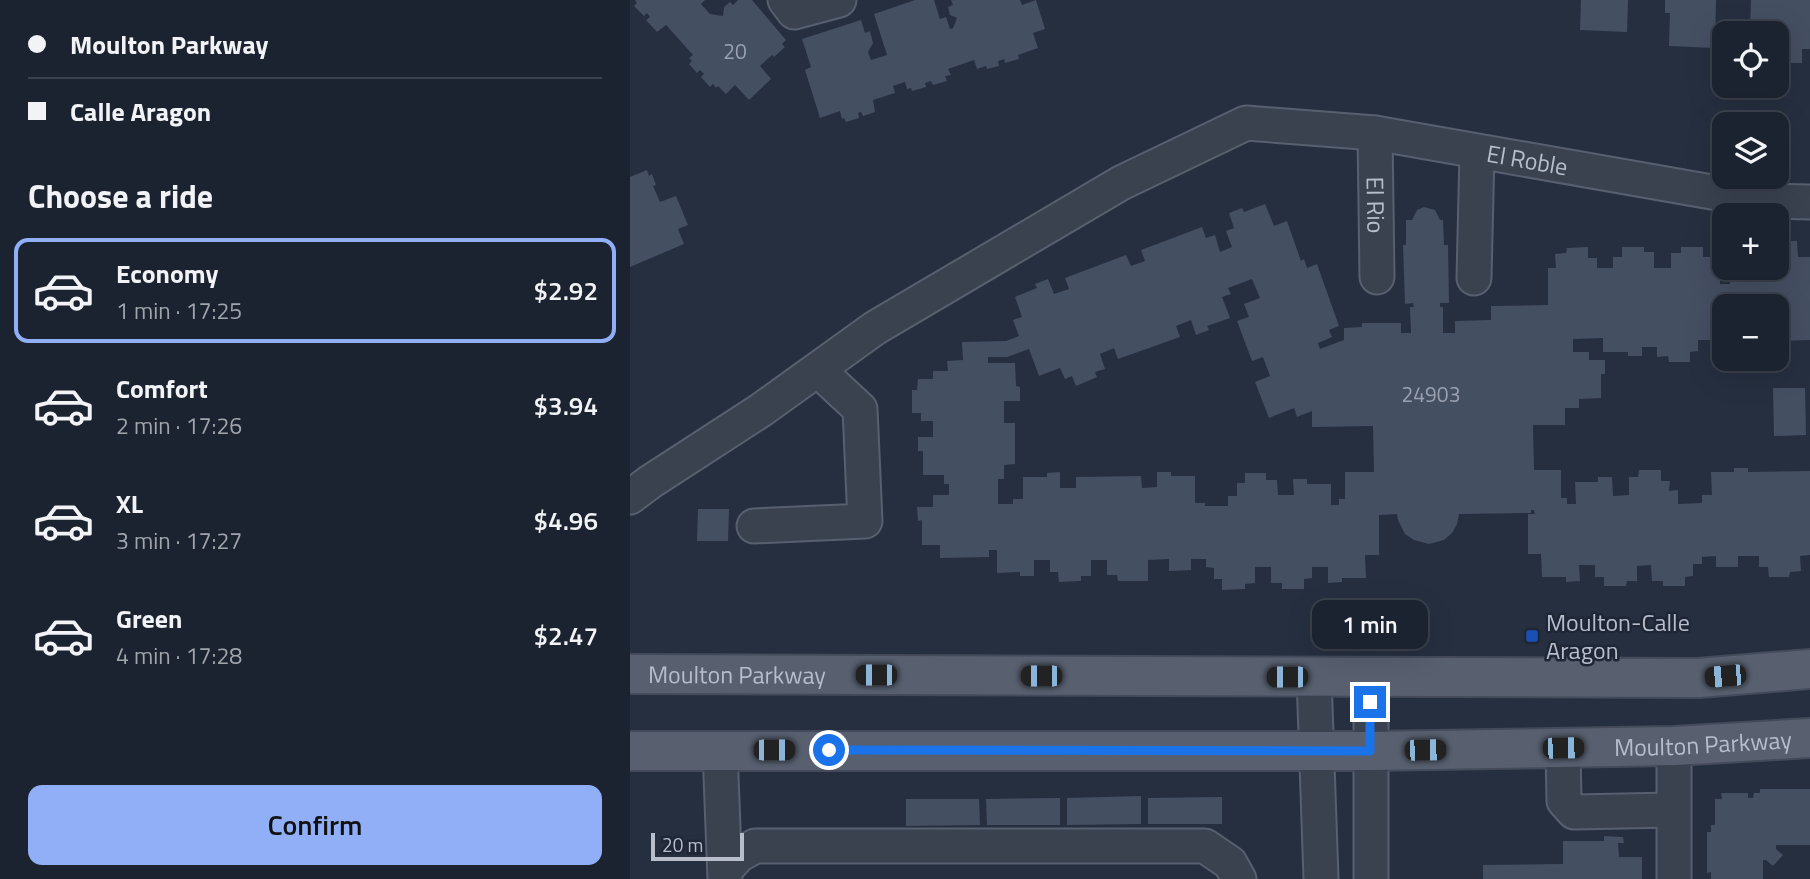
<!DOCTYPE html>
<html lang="en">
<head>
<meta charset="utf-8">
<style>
	:root { --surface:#1c2330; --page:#292f3c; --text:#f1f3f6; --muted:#a0a4ab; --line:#3a404c; --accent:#90aff6 }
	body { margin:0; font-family:"Titillium Web",sans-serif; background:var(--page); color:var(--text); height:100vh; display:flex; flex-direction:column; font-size:26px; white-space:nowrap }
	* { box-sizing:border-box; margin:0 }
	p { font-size:23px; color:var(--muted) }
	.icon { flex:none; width:38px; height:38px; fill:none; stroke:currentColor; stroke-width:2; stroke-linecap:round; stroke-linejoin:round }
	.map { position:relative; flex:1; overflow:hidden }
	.sheet { display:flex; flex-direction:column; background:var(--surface); width:630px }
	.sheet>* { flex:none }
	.top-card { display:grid; align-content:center; height:154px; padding:0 28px; background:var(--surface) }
	.buttons { position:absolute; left:1082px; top:21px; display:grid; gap:14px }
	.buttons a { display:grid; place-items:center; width:77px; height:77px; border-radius:14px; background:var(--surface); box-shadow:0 7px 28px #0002,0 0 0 2px var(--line); font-size:35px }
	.scale { position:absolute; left:21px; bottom:18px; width:93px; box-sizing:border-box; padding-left:7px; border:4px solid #b7bdcb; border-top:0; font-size:19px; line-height:24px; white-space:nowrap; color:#b7bdcb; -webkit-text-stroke:5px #1f2635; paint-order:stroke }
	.end { position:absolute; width:32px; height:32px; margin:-16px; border:9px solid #1a73e8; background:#fff; box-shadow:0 0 0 4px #fff }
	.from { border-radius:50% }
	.bubble { position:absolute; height:49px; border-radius:14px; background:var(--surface); box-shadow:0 7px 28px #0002,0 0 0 2px var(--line); font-size:23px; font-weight:600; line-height:49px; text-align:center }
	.car { position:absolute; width:21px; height:42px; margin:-21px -10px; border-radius:9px; box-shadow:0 0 5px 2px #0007; background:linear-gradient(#222 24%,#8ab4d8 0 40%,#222 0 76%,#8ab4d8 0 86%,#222 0) }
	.top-card b { display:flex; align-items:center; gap:24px; height:66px; font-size:26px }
	.top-card b+b { border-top:2px solid var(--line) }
	.top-card i { width:18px; height:18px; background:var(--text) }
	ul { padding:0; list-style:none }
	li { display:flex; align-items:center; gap:21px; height:105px; margin:0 14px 10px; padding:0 14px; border:4px solid transparent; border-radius:14px }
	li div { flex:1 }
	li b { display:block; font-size:26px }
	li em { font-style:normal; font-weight:600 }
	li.on { border-color:var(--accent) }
	li>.icon { width:63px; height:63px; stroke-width:1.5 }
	h2 { padding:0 28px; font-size:32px; line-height:84px }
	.action { display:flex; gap:14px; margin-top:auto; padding:14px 28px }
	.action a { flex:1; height:80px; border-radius:14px; background:var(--accent); color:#111; font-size:28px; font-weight:600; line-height:80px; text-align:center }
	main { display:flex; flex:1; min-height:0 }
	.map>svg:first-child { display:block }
</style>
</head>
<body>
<main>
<section class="sheet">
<div class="top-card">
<b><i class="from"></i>Moulton Parkway</b>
<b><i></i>Calle Aragon</b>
</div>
<h2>Choose a ride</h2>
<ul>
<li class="on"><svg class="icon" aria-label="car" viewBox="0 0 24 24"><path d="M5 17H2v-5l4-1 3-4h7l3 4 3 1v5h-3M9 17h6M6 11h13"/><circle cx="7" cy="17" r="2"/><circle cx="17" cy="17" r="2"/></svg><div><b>Economy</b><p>1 min · 17:25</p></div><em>$2.92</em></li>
<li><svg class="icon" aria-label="car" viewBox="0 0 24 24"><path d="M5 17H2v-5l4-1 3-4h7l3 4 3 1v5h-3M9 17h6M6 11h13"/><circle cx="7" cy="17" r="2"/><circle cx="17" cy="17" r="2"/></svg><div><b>Comfort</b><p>2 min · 17:26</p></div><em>$3.94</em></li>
<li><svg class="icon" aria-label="car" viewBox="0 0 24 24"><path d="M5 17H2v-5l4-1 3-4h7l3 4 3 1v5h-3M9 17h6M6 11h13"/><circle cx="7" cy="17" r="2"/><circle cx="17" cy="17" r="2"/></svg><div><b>XL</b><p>3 min · 17:27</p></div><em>$4.96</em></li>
<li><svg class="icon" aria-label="car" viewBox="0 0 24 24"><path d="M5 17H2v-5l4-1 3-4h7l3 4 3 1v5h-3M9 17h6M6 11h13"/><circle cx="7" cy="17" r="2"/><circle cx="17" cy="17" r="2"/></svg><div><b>Green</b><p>4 min · 17:28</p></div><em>$2.47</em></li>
</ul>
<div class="action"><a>Confirm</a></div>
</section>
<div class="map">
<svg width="1180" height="879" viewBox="0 0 1180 879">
	<rect width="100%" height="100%" fill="#262f40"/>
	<g fill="#454f62" fill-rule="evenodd">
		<polygon points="5,0 75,0 71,4 80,14 93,16 94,7 100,2 103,5 108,0 122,0 156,40 152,44 155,47 144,57 142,55 130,66 141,79 119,100 105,85 96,94 88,86 86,88 83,84 80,87 71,77 74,74 70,70 67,73 59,64 62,61 59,58 63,55 36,25 27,32 16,20 20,17 17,13 14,16 4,6 7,3"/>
		<polygon points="285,0 304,0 310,19 316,17 320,29 323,28 327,18 320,15 318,7 323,5 321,0 390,0 392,5 406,0 415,29 403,33 408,48 388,55 389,59 375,63 374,59 368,61 369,66 357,69 356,66 347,69 344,60 318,69 321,75 315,76 317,81 303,85 301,81 295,83 296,87 282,91 281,88 277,89 275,82 263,86 265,93 243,100 245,112 233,116 231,112 228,113 229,118 216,122 214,118 212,119 210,111 190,118 175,70 181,67 172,39 231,20 235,33 240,31 243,43 238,52 241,60 257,55 244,14"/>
		<polygon points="951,0 998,0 997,32 950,30"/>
		<polygon points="1035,0 1086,0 1085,48 1039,46 1040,13 1035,13"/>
		<polygon points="1121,0 1180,0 1180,49 1172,49 1172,63 1146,63 1146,33 1125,33 1125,28 1120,28"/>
		<polygon points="17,170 19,176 22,174 26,185 23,186 30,202 46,196 58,225 48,229 54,244 0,267 0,177"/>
		<path d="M635 204 644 226 657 221 671 261 674 259 677 268 687 264 709 326 699 330 702 337 688 343 690 349 714 340V328L732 327V323H771V333H781L780 307H784L783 303 775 304 773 245H776V220H782L787 210 794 207 805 210 810 220H813L814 245H818L819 303H810V307H813V333H825V321L861 320V306L918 305V268H926L925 254 936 253 937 248 958 247V258H967V268H983V257H992V247H1014V252H1024V268H1041V253H1051V247H1073V257H1081V268H1090V284H1100V273H1118V268H1146V236H1157V241H1167L1168 257H1180V340L1146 341V306H1094V351H1089V340H1068V351L1060 352V362H1039L1038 356 1027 357V347H1012V356H998V352H973V338L943 339V352H959V360H975V374H971V398L949 399V408H935V425H903L904 470H931V498H937V504H946L945 482H968V477H982L983 496 999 495V477H1008L1009 470H1031V481H1040L1039 491 1048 490V504L1072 503V495H1082L1081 472H1104V468H1118V472L1180 471V555L1170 556 1171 571 1160 572 1159 577H1139L1138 567H1129V556H1108V567H1086V556L1072 557V564H1063V576L1055 577V586H1033V581H1022L1021 565 1007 566V581H997L996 586H974V577H965V565H949L950 581 936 582V577H912L911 554H898V514H905L904 510H901V513L829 514 827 524 822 533 814 540 799 544 784 540 775 534 768 520 767 514 749 515V555H735L736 578H712V582L698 583V567H682V578L674 579V589H652V583H641V567H625V583L615 584V589L592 590V579H584V568L576 567V559H561V570L539 571V559L518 560V581H488L487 575H477V560H461V576H451V581L429 582 428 572H420V560H404V576H390V572L367 573V550H359V557L310 558V545H292V520L288 521 287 507H303V495H319V484H314V475H293V451H288V437H303V421H291V413H282V390H287L288 379H303V371H318L317 361 333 360 332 342 376 341 389 336 383 320 392 317 385 297 407 288 405 284 418 279 424 294 439 289 435 278 496 255 501 266 515 261 511 250 572 227 576 238 585 235 590 252 602 247 596 231 604 228 599 213 612 208 614 212ZM622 279 630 298 614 304 619 317 607 321 622 361 633 357 640 376 625 382 639 418 664 408 667 417 682 411V427L743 426 744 472H715V499H709V505H701V484H677V479H663L664 495H648L647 480H636V473H615V483H607V496H598V506H575V503H565V476H541V472H527V487L512 488 511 476 446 477V488H430V472L417 473V477H393V499H383V504H368V479H374V465L385 464V423H374V401H390V387L386 386 385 363H358V357H377L399 349 409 376 430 368 435 379 442 376 446 386 467 377 465 372 475 369 470 354 484 348 488 359 550 337 546 326 561 320 566 335 579 330 577 326 600 318 592 297 601 294 598 288Z"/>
		<polygon points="1143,388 1175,388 1176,435 1144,436"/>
		<polygon points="68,509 99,509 98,541 67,541"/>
		<polygon points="1130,789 1180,789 1180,845 1146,845 1146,849 1153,855 1143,866 1136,860 1133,860 1133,879 1081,879 1081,872 1077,873 1077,832 1081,832 1081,825 1085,825 1085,799 1092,799 1091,793 1118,793 1118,798 1123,798 1124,793 1130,793"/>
		<polygon points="511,796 511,824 437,825 437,798"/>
		<polygon points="592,797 592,824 518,824 518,798"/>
		<polygon points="430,798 430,825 357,825 356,799"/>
		<polygon points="276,799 349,799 350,825 276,826"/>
		<polygon points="974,836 993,837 994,843 988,843 989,857 1012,857 1012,879 853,879 853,865 933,864 933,841 974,841"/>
	</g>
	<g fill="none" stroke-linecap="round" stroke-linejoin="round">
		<g stroke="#585f6e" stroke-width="37">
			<g id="minor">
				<polyline points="155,0 164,12 209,0"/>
				<path id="s1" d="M745 133 747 277"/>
				<polyline points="844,278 847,152"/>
				<path id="s2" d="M0 497 20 482 131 410 245 328 491 183 616 123 745 133 1133 201 1180 202"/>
				<polyline points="124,526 235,521 230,409 188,370"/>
				<polyline points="684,677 691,879"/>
				<polyline points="741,677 741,879"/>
				<polyline points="1044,746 1044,879"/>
				<polyline points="933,748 934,801 944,812 1043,810"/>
				<polyline points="90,750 95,879"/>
				<polyline points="95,870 109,855 125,846 575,846 600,863 609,879"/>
			</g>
		</g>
		<g stroke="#444a59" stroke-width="42">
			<g id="major">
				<path id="s3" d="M0 674 1068 678 1180 669"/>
				<path id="s4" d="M0 751H740L1044 746 1180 738"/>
			</g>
		</g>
		<use href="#minor" stroke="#3a4250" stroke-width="33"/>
		<use href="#major" stroke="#586070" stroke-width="38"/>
	</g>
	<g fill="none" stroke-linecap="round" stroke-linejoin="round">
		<polyline stroke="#1a73e8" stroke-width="9" points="199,750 740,751 740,702"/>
	</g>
	<rect fill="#1a4fb4" stroke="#1f2635" stroke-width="2.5" x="895" y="629" width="14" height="14" rx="3.5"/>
	<g text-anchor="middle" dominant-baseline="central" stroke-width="5" stroke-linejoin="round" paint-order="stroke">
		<g font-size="21" fill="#9aa2b1">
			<text x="105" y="51">20</text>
			<text x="801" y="394">24903</text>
		</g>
		<g font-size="24" fill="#b7bdcb" stroke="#1f2635">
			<text stroke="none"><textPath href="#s2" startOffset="1006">El Roble</textPath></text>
			<text stroke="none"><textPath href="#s1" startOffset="72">El Rio</textPath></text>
			<text stroke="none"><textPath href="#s3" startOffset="107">Moulton Parkway</textPath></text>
			<text stroke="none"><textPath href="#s4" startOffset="1073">Moulton Parkway</textPath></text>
		</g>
		<g font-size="24" fill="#b7bdcb" stroke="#1f2635" text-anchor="start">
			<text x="916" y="622">Moulton-Calle<tspan x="916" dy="28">Aragon</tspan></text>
		</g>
	</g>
</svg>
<div class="buttons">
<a><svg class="icon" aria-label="locate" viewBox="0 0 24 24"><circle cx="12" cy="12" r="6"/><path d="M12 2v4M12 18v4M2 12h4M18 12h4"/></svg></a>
<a><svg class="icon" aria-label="layers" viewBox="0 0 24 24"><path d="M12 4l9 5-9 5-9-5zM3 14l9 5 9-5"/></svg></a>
<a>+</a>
<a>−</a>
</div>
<div class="scale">20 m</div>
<i class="end from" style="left:199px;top:750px"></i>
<i class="end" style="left:740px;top:702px"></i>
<div class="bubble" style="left:682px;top:600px;width:116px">1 min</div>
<i class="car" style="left:246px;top:675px;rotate:270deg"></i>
<i class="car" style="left:411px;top:676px;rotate:270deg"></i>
<i class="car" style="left:1095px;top:676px;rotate:265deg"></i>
<i class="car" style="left:657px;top:677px;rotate:270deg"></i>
<i class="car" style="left:933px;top:748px;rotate:89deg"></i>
<i class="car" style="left:144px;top:750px;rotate:90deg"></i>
<i class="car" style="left:795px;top:750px;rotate:89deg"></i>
</div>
</main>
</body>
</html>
